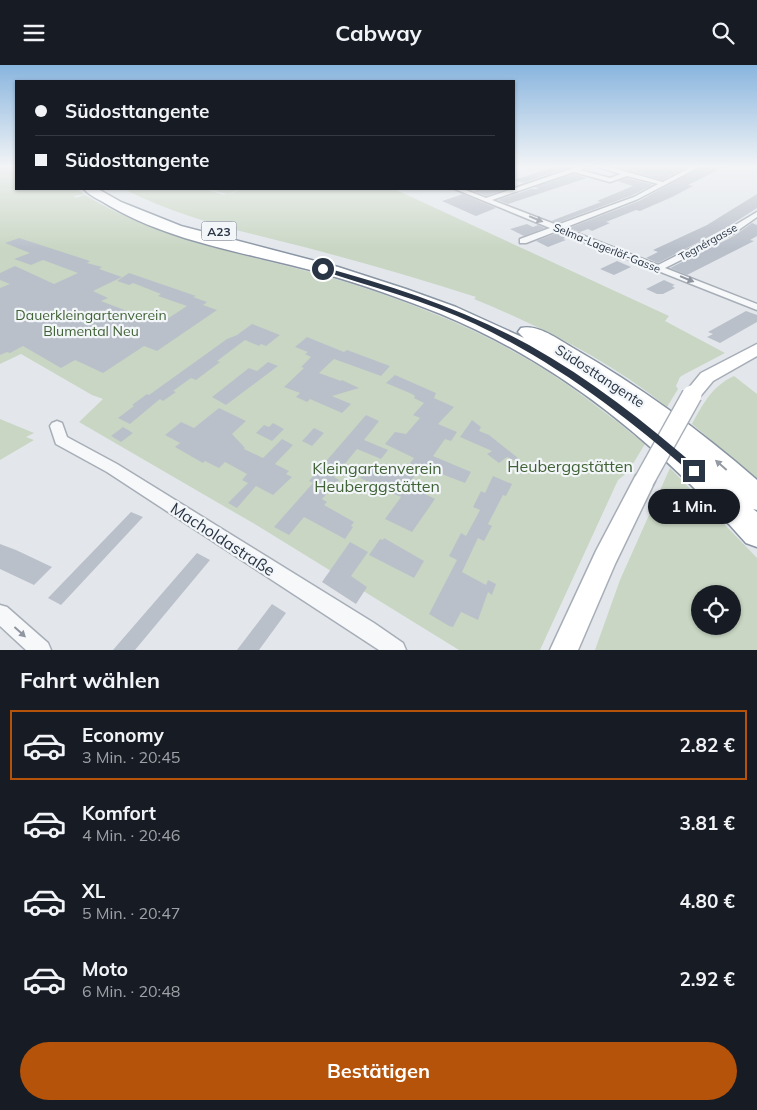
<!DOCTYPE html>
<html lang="de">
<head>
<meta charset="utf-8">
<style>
	:root { --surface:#171b24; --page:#20242c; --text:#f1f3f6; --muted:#9ea1a6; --line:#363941; --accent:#b45309 }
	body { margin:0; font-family:Mulish,sans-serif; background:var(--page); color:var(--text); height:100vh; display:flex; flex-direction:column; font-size:19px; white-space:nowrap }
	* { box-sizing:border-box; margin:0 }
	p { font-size:16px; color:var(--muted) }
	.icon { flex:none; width:28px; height:28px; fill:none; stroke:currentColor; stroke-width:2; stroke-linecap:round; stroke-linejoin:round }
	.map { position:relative; height:585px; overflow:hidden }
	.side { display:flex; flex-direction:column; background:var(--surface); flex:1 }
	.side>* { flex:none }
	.top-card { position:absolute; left:15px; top:15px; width:500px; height:110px; border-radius:0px; box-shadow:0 1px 4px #0004; display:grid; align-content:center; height:110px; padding:0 20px; background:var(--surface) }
	.buttons { position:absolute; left:691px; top:520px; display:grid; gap:10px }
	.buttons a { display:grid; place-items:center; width:50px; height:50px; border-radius:50%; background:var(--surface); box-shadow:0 1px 4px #0004; font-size:25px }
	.end { position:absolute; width:22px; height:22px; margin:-11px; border:6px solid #293545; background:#fff; box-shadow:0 0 0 2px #fff }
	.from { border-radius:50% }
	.bubble { position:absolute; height:35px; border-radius:18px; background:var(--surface); box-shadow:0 1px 4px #0004; font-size:16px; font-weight:700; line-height:35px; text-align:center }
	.top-card b { display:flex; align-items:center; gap:18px; height:48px; font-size:19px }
	.top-card b+b { border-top:1px solid var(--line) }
	.top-card i { width:12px; height:12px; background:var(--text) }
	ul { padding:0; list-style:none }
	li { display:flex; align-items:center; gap:15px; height:70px; margin:0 10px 8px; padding:0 10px; border:2px solid transparent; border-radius:0px }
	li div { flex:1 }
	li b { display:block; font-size:19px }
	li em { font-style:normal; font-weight:700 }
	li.selected { border-color:var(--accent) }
	li>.icon { width:45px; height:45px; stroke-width:1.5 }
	h2 { padding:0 20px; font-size:22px; line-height:60px }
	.primary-button { display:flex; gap:10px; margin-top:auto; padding:10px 20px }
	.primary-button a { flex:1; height:58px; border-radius:30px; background:var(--accent); color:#fff; font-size:20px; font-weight:700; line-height:58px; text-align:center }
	header { display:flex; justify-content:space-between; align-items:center; height:65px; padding:0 20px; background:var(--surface); font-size:22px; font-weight:700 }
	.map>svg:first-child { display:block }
</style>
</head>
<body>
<header><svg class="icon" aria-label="menu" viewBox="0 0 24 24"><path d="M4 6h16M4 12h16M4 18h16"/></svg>Cabway<svg class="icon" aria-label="search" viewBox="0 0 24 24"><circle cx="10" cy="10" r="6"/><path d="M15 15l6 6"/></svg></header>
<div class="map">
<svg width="757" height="585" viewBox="0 0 757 585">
	<rect width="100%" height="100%" fill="#e3e7ec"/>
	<g fill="#c9d6c3" fill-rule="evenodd">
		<path d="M0 102H16V124H76L84 129 74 131 75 133 85 130C165 179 260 191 349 218 412 238 475 263 532 297 572 321 609 350 645 379L628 407 618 415 540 585H459L258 461 79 357 103 334 92 330 21 289 0 299Z"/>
		<path d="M124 124H205L224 130 226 129 212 125 239 124 227 130 242 124H394L669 251 665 256 725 288 685 309 680 312 676 321 678 324 667 342C610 296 542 262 474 234L476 232C420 214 364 198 308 183 245 167 182 154 124 124Z"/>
		<path d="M734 311 757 329V414L692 359C703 339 712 321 734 311Z"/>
		<polygon points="0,354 34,368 26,372 34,375 0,395"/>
		<path d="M670 403 757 493V585H595L620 515ZM700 529H732V561H700Z"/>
	</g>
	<g fill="#bac0ca">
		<polygon points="554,102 569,102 523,118 514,115"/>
		<polygon points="617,102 686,102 663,115"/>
		<polygon points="701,102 724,102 688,120 693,121 672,132 640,146 636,145 606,157 610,158 592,166 588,164 580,167 569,163 639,136"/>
		<polygon points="574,109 587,113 508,139 498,135 531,124 539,124 535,122"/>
		<polygon points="627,113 653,120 633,130 557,158 551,156 601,137 597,136 633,121 617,116"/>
		<polygon points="482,124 507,124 486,131 473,126"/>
		<polygon points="463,129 496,143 476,151 442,136"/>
		<polygon points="757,129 757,143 726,163 658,198 646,193 658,187 653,185 707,160"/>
		<polygon points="752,158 757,160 757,171 750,175 754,176 687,210 670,203 734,171"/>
		<polygon points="527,159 533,162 538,160 545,163 524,171 510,164"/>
		<polygon points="557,168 567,172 563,174 566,175 548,182 536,176"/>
		<polygon points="19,173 90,196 87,198 102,202 99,204 122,212 93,226 108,233 101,236 127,246 142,251 145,249 164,256 187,241 158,231 161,229 133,218 129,220 117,216 129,208 196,231 193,232 207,237 203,240 217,245 157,286 144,281 103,308 75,295 61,303 23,281 10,288 7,287 0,290 0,223 10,219 0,215 0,208 15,201 54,219 78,208 43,195 31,200 14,194 30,188 5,178"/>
		<polygon points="617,196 631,202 614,210 600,204"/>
		<polygon points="664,215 675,220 672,221 675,223 663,229 657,229 646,224"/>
		<polygon points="746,246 757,250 757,257 720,278 707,272 713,269 708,267"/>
		<polygon points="252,259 280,270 266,281 261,279 259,281 245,275 217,296 220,297 196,315 191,313 173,326 176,327 163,336 160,334 130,359 118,353 134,341 132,340 147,329 149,330 227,274 237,270"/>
		<polygon points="307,272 344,287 347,285 390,301 381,311 334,294 319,308 341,316 342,315 359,323 332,331 351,339 342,348 310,334 307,337 296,332 300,328 284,322 304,303 301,302 311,292 305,289 308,287 295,282"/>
		<polygon points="268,297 278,301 226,340 212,332 249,303 257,306"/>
		<polygon points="395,310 436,328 434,333 454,342 438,359 457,367 451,376 445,374 433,391 471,407 465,418 421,401 408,420 435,434 412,467 385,454 401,432 360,413 371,400 392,410 394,407 400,411 414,393 385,379 395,367 406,369 420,353 413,350 424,338 414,333 415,331 412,329 386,318"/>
		<polygon points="219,343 246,356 232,369 245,383 244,384 263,393 282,374 293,380 275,399 289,406 286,409 292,412 273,430 256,421 237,443 228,438 248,418 242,415 247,409 225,397 219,403 205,396 203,398 175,382 180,378 165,370 181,357 194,363"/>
		<polygon points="366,350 379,356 364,375 388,385 381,394 357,384 334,412 339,415 322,434 327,437 324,440 354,457 351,461 353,462 345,474 304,452 289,470 274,462 313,418 309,416"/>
		<polygon points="472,355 481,362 479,366 489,370 518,393 516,396 507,392 499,398 487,389 492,386 460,372"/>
		<polygon points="273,358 284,364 272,376 256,368 264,360 269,362"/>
		<polygon points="123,362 133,368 121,377 111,371"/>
		<polygon points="314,363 324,368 312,381 302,376"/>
		<polygon points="493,411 512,419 506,431 503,430 488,459 492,461 484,476 478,473 462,507 486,520 488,515 496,519 492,530 488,527 478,555 461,547 453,562 449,561 429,549 457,495 449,491 461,468 466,471 480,445 473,442 481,426 485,428"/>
		<polygon points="131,447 143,452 61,540 48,533"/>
		<polygon points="384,473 424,496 414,513 369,490 380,474 383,475"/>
		<polygon points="350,477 368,487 351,511 367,522 356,539 322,517"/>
		<polygon points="0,479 16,485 52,502 34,520 0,504"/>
		<polygon points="197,488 210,495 135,585 113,585"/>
		<polygon points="272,539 286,548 259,585 237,585"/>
	</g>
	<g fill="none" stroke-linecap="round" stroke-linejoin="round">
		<polyline stroke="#bec3cb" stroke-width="7" stroke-dasharray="7 3" stroke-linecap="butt" points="562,102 567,104"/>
		<g stroke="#a7aeb7" stroke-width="3">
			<g id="street">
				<path d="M576 102H586L580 105 610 113 621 109 598 102H609L663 117 691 102H699L638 134 564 163 658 200 727 165 757 147V152L733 169 665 203 757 239V245L557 166 526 178H520V174L550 163 455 124H463L486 133ZM574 107 610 117 627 111 658 119 634 132 557 160 492 135Z"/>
				<polygon points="57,356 62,358 67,372 117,399 374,558 403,578 406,585 379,585 107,407 56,379 50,361 52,358"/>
				<polygon points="0,540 7,542 48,578 51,585 26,585 0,561"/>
			</g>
		</g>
		<g stroke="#a7aeb7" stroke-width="3">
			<g id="secondary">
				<polygon points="757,279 757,291 713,316 698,334 692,336 686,334 683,330 701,308"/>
				<polygon points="644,407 652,410 655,416 615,499 578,585 550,585 596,486 636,410"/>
			</g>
		</g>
		<g stroke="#8995a3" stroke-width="3">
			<path id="highway" d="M84 124H98L121 137 181 161 338 202 406 224 456 242 524 273 518 267 521 263C538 259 559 275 573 283 639 321 700 365 757 415V445L753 444 757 447V482L746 478C660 381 562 299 441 249 403 234 364 220 325 209 251 188 169 178 103 137 96 133 89 130 84 124Z"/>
		</g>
		<use href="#street" fill="#f6f8fa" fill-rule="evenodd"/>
		<use href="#secondary" fill="#fff" fill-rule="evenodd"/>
		<use href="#highway" fill="#fff" fill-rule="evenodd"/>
		<g stroke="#a7aeb7" stroke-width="22" stroke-linecap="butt">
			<polyline id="secondary-bridge" points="644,416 692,330"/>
		</g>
		<use href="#secondary-bridge" stroke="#fff" stroke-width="19"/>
	</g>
	<defs><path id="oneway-solid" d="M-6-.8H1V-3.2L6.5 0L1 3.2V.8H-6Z" transform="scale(1.25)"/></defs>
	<g fill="#9096a0">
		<use href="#oneway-solid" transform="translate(536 154) rotate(22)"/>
		<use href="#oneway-solid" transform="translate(687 214) rotate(22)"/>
		<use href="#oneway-solid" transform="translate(20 567) rotate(42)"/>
	</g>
	<use fill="#949aa2" href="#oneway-solid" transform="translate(721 400) rotate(-139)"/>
	<linearGradient id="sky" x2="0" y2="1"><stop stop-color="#89b5de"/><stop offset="0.55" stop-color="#f2f4f6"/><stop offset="1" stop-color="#f2f4f6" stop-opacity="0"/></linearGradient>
	<rect width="757" height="184" fill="url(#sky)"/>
	<path fill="#293545" d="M323 202C393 221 465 245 529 280 590 314 645 357 698 403L699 406 698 408H691C625 350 555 297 475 259 426 236 372 222 320 205L319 204Z"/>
	<g text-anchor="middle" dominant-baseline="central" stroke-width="4.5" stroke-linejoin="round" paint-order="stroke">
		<g font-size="11" fill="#293545" stroke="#f3f6f9">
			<text transform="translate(708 177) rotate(-29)">Tegnérgasse</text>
			<text transform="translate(607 183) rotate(22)">Selma-Lagerlöf-Gasse</text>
		</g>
		<rect fill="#f3f6f9" stroke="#666f7b" stroke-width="1" x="201.5" y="156.5" width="35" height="19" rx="4"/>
		<g font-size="12" font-weight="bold" fill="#293545">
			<text x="219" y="166">A23</text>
		</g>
		<g font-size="14" fill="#416236" stroke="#f3f6f9">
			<text x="91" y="250">Dauerkleingartenverein<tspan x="91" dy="16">Blumental Neu</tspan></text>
		</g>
		<g font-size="14" fill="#293545" stroke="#f3f6f9">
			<text transform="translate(600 311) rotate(33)">Südosttangente</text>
		</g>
		<g font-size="16" fill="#416236" stroke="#f3f6f9">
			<text x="570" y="401">Heuberggstätten</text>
			<text x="377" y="403">Kleingartenverein<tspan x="377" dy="18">Heuberggstätten</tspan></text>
		</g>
		<g font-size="16" fill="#293545" stroke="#f3f6f9">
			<text transform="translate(223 474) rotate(33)">Macholdastraße</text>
		</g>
	</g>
</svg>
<div class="buttons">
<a><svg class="icon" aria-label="locate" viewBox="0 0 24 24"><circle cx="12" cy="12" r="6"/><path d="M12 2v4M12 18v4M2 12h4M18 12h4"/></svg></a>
</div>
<i class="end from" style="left:323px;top:204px"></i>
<i class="end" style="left:694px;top:406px"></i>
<div class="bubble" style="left:648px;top:424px;width:92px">1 Min.</div>
<div class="top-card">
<b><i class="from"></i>Südosttangente</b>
<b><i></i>Südosttangente</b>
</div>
</div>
<section class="side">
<h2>Fahrt wählen</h2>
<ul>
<li class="selected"><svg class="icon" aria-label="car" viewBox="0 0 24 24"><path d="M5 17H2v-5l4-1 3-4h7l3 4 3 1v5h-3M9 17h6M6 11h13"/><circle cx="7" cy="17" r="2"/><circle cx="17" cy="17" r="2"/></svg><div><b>Economy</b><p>3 Min. · 20:45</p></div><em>2.82 €</em></li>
<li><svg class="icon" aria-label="car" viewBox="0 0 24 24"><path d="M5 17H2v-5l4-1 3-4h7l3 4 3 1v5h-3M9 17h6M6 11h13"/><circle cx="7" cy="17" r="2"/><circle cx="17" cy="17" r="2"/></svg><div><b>Komfort</b><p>4 Min. · 20:46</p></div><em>3.81 €</em></li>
<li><svg class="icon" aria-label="car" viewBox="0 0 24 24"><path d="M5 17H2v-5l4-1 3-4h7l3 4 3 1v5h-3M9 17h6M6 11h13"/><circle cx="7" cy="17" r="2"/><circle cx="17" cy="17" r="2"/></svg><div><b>XL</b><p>5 Min. · 20:47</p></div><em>4.80 €</em></li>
<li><svg class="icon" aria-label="car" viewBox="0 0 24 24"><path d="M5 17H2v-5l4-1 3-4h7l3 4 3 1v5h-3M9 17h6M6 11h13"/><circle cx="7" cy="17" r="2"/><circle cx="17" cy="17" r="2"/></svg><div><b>Moto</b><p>6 Min. · 20:48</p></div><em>2.92 €</em></li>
</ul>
<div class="primary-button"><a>Bestätigen</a></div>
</section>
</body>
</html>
